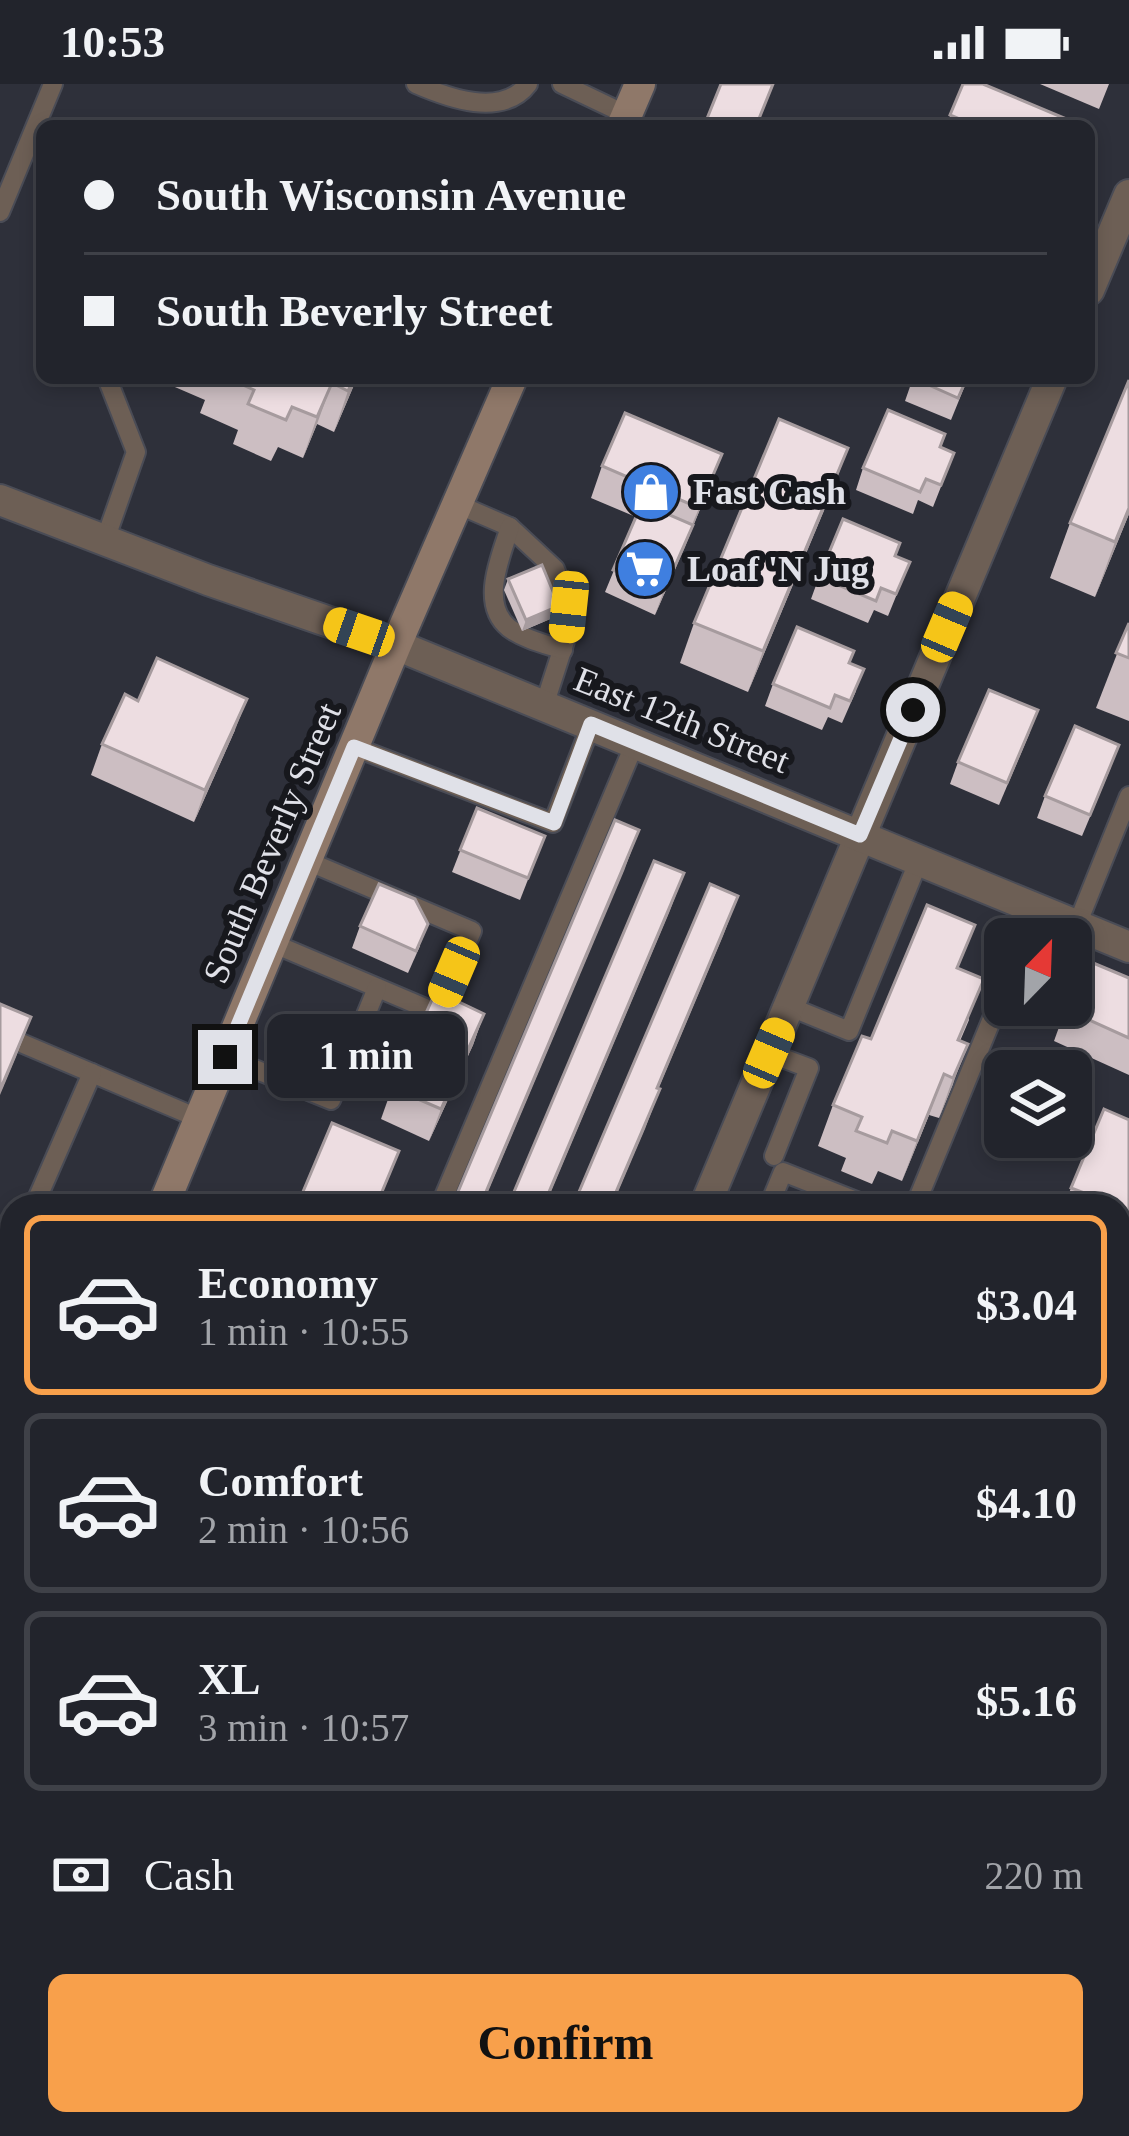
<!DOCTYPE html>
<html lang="en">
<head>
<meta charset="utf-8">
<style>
	:root { --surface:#22242c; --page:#2e3038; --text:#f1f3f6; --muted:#a2a4a9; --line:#3f4148; --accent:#f8a04b }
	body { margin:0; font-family:"Times New Roman",serif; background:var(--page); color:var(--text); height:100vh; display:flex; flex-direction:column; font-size:45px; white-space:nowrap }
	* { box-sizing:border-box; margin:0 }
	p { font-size:39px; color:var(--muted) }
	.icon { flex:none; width:66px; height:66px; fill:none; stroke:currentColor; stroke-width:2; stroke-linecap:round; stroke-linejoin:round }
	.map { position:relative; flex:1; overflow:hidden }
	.panel { position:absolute; left:0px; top:1110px; width:1131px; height:942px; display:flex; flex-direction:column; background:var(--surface); border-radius:36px 36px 0 0; box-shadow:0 6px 18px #0003,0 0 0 3px var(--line) }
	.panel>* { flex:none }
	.guide { position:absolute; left:36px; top:36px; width:1059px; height:264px; border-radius:18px; box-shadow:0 6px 18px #0003,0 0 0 3px var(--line); display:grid; align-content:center; height:264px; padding:0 48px; background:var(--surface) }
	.needle { width:78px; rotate:23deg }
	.tools { position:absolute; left:984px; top:834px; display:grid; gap:24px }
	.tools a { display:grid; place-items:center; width:108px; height:108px; border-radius:18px; background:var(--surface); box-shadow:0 6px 18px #0003,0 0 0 3px var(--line); font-size:60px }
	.end { position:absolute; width:54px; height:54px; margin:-27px; border:15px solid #e0e1e8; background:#111; box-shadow:0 0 0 6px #111 }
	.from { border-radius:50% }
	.bubble { position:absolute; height:84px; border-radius:18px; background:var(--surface); box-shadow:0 6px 18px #0003,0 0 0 3px var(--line); font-size:39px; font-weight:600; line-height:84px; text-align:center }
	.car { position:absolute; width:36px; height:72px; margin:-36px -18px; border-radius:15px; box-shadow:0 0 9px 3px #0007; background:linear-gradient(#f5c518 24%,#345 0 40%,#f5c518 0 76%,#345 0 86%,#f5c518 0) }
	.guide b { display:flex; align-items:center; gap:42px; height:114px; font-size:45px }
	.guide b+b { border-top:3px solid var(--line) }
	.guide i { width:30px; height:30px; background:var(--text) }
	ul { padding:21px 0 0; list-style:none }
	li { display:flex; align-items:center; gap:36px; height:180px; margin:0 24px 18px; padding:0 24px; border:6px solid var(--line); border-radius:18px }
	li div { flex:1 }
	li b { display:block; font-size:45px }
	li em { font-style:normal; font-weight:600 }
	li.current { border-color:var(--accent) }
	li>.icon { width:108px; height:108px; stroke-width:1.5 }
	.pay { display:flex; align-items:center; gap:30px; height:132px; padding:0 48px; font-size:45px }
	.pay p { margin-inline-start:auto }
	.button { display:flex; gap:24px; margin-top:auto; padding:24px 48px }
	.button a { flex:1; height:138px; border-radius:18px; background:var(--accent); color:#111; font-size:48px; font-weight:600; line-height:138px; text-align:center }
	.status { display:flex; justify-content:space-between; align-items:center; height:84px; padding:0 60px; background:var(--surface); direction:ltr }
	.status svg { height:33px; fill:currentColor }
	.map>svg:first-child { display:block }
</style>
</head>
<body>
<div class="status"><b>10:53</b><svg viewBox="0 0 49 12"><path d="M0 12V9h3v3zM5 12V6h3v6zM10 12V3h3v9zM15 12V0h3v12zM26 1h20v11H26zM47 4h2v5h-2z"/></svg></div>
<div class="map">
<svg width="1129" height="2052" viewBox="0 0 1129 2052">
	<rect width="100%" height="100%" fill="#2e303a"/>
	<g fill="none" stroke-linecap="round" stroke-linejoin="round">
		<g stroke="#4a4c56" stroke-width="22">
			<g id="service">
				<path d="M416 0C448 14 502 34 528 0"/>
				<polyline points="562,0 627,31"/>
				<polyline points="0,128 53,0"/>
				<polyline points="457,420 510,443 555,485 569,523 565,557 544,622"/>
				<path d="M510 443C501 472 479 520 509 544 524 555 545 560 563 566"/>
				<polyline points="105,456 136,368 107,294"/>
				<polyline points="354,663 553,739 591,641"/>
				<polyline points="1077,841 1129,712"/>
				<polyline points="1025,855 1037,825"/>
				<polyline points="272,859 437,929 472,847 307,777"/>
				<polyline points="788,922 849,947 919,776"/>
				<polyline points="0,950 200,1035"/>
				<polyline points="769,969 809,984 774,1072"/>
				<polyline points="225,973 331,1016 377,904"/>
				<polyline points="34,1122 92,989"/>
				<polyline points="440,1122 635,659"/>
				<polyline points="769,1122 783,1088 869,1122"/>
				<polyline points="915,1122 1005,903"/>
				<polyline points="0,1199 12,1172"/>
				<polyline points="0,1703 12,1708"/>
			</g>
		</g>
		<g stroke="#4a4c56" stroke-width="34">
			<g id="minor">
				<polyline points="1089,206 1129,111"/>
				<polyline points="705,1122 1052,294"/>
				<polyline points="1119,1385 1129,1362"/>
				<polyline points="0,1457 12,1460"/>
				<polyline points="1119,1921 1129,1925"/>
				<polyline points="829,2052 834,2040"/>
			</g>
		</g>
		<g stroke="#4a4c56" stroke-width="34">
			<polyline id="tertiary" points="0,416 208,496 396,561 1129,863"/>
		</g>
		<g stroke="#4a4c56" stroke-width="34">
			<g id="secondary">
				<polyline points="622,42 640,0"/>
				<polyline points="163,1122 396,561 512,294"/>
				<polyline points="0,1512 12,1484"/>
			</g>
		</g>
		<use href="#service" stroke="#6d5f55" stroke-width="18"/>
		<use href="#minor" stroke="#6d5f55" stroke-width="30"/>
		<use href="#tertiary" stroke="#6d5f55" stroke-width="30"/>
		<use href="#secondary" stroke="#8f7869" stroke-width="30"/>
	</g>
	<g fill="#ccbec2">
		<polygon points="963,0 1083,42 946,42"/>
		<polygon points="1040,0 1109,0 1099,25"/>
		<polygon points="154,294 357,294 334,348 317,340 303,374 278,363 271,377 233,360 238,346 200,329 205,316"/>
		<polygon points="913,294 968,294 951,336 905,317"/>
		<polygon points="940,363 946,390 933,423 918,416 913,430 856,406 863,384"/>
		<polygon points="602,382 710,402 655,531 605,508 636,433 591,414"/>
		<polygon points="833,405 748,608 680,579 694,539"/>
		<polygon points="1129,430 1095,513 1050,494 1070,439"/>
		<polygon points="896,472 910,478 888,532 874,526 868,539 811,515 819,493"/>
		<polygon points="508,495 555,533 522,547 504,506"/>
		<polygon points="1129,539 1129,637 1096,624"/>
		<polygon points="850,579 856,607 842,639 828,633 822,646 765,622 773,600"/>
		<polygon points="138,617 235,646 194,738 91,691 102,660"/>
		<polygon points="1030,648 999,721 950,700 958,678"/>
		<polygon points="1111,683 1082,752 1037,734 1045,712"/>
		<polygon points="477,724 545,752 520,816 452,788"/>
		<polygon points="360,842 420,862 408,889 352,864"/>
		<polygon points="958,885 969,936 960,957 953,1000 939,1034 929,1031 902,1097 878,1087 872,1100 841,1087 846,1074 818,1062 833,1021 871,955"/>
		<polygon points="1129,894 1129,991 1054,957 1067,921"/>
		<polygon points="484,930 473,961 429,1057 381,1035 392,1004"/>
		<polygon points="1129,1036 1129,1164 1119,1160 1119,1122 1064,1122 1071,1104"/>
		<polygon points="12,1886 12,2017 0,2012 0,1914"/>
		<polygon points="980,2040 1080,2040 1075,2052 975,2052"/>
	</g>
	<g fill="#a69b9e">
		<polygon points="354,294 357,294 334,348 348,307"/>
		<polygon points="332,299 317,340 303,374 317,333"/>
		<polygon points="848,364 833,405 748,608 763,567"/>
		<polygon points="722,370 685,463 655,531 663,509"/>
		<polygon points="1129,424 1129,430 1095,513 1115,458"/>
		<polygon points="559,522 555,533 522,547 526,536"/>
		<polygon points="247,615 235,646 194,738 205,706"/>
		<polygon points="639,746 624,787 482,1122 480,1122"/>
		<polygon points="684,789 669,829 545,1122 543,1122"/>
		<polygon points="738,812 723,852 642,1044 657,1004"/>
		<polygon points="484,930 473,961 429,1057 441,1025"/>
		<polygon points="31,933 16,973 0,1011 0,1006"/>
		<polygon points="968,960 953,1000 939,1034 953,994"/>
		<polygon points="944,990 929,1031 902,1097 917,1057"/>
		<polygon points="660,1005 645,1045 612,1122 610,1122"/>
	</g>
	<g fill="#eddde1" stroke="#a69b9e" stroke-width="3">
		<polygon points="721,0 773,0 756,42 704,42"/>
		<polygon points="963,0 983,0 1083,42 976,42 950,31"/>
		<polygon points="227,294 354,294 348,307 332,299 317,333 292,323 286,336 248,320 254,306"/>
		<polygon points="913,294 967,294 958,314"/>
		<polygon points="1129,296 1129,424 1115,458 1070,439"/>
		<polygon points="888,326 945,350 940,363 954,369 941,401 926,395 920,408 863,384"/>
		<polygon points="625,329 722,370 699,424 602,382"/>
		<polygon points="779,335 848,364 763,567 694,539"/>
		<polygon points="642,419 693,441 663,509 613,486"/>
		<polygon points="843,435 900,459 895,472 910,478 896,510 881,504 876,517 819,493"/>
		<polygon points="542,481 559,522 526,536 508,495"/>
		<polygon points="1129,539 1129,574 1116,569"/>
		<polygon points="797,543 854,567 849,579 864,585 850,617 835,611 830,624 773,600"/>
		<polygon points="157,574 247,615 205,706 102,660 125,610 138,617"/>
		<polygon points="989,606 1038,626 1007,699 958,678"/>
		<polygon points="1075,642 1119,661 1090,731 1045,712"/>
		<polygon points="477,724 545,752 528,794 460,766"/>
		<polygon points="615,736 639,746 480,1122 452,1122"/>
		<polygon points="654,777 684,789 543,1122 508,1122"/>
		<polygon points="379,800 415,815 428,840 416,867 360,842"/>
		<polygon points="710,800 738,812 657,1004 660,1005 610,1122 573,1122"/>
		<polygon points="927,821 975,841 957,884 984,895 958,956 968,960 953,994 944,990 917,1057 892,1047 887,1059 856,1047 862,1033 833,1021 862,952 871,955"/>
		<polygon points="1086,876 1129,894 1129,954 1065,925 1067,921 1071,921 1071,911"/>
		<polygon points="436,907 484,930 441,1025 392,1004"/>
		<polygon points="0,920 31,933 0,1006"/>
		<polygon points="1104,1025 1129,1036 1129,1128 1119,1122 1071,1104"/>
		<polygon points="332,1039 399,1067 376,1122 297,1122"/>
		<polygon points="12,1886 12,1980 0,1975 0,1914"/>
		<polygon points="1129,2025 1129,2051 1119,2047"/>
		<polygon points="980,2040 1020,2040 1049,2052 975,2052"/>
	</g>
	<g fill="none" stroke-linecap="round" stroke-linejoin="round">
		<polyline stroke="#e0e1e8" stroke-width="15" points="225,973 354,663 554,739 591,640 860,751 913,626"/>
	</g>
	<defs>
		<g id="shop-disc" transform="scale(3)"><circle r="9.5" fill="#3f7fe0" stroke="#17181d"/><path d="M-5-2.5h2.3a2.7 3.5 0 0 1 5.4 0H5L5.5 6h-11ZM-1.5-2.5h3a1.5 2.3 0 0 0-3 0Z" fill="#fff"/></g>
		<g id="supermarket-disc" transform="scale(3)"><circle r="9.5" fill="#3f7fe0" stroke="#17181d"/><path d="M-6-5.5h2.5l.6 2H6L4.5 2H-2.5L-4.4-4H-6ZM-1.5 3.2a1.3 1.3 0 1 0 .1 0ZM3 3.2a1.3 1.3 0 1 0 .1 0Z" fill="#fff"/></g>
	</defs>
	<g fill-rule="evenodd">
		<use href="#shop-disc" x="651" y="408"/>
		<use href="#supermarket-disc" x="645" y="485"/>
	</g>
	<g text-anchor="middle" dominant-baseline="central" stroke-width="12" stroke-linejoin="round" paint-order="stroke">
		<g font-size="36" font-weight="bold" fill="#e0e1e8" stroke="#17181d" text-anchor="start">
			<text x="693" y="408">Fast Cash</text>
			<text x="687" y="485">Loaf 'N Jug</text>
		</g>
		<g font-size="36" fill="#e0e1e8" stroke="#17181d">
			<text transform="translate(682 636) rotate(22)">East 12th Street</text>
			<text transform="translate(272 759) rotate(-67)">South Beverly Street</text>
		</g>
	</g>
</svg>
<div class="tools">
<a><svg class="needle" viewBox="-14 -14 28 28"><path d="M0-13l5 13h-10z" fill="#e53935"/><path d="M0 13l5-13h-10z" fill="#a2a4a9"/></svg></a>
<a><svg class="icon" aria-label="layers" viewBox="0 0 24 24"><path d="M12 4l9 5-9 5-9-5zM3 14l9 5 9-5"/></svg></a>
</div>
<i class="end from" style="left:913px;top:626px"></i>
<i class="end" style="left:225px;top:973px"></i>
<div class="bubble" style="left:267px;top:930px;width:198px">1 min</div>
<i class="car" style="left:569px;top:523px;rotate:186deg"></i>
<i class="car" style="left:947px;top:543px;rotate:23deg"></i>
<i class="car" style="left:359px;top:548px;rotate:289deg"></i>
<i class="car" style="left:454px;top:888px;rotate:203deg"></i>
<i class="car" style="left:769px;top:969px;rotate:23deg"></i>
<div class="guide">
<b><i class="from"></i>South Wisconsin Avenue</b>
<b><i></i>South Beverly Street</b>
</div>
<section class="panel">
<ul>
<li class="current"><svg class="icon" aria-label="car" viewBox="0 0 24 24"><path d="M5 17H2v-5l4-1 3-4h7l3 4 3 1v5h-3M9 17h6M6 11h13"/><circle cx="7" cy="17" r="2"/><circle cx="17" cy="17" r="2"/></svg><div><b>Economy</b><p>1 min · 10:55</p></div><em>$3.04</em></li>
<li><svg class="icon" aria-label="car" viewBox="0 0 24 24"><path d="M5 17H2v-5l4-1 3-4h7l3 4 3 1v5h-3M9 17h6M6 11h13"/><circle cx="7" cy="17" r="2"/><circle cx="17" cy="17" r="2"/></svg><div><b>Comfort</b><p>2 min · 10:56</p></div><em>$4.10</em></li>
<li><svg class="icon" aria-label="car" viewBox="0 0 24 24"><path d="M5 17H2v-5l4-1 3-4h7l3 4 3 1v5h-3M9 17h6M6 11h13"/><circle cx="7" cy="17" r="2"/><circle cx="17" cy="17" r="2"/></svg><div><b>XL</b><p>3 min · 10:57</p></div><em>$5.16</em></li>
</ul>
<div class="pay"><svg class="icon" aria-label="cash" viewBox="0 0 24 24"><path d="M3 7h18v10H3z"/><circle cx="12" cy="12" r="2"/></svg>Cash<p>220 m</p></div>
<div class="button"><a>Confirm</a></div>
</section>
</div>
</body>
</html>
